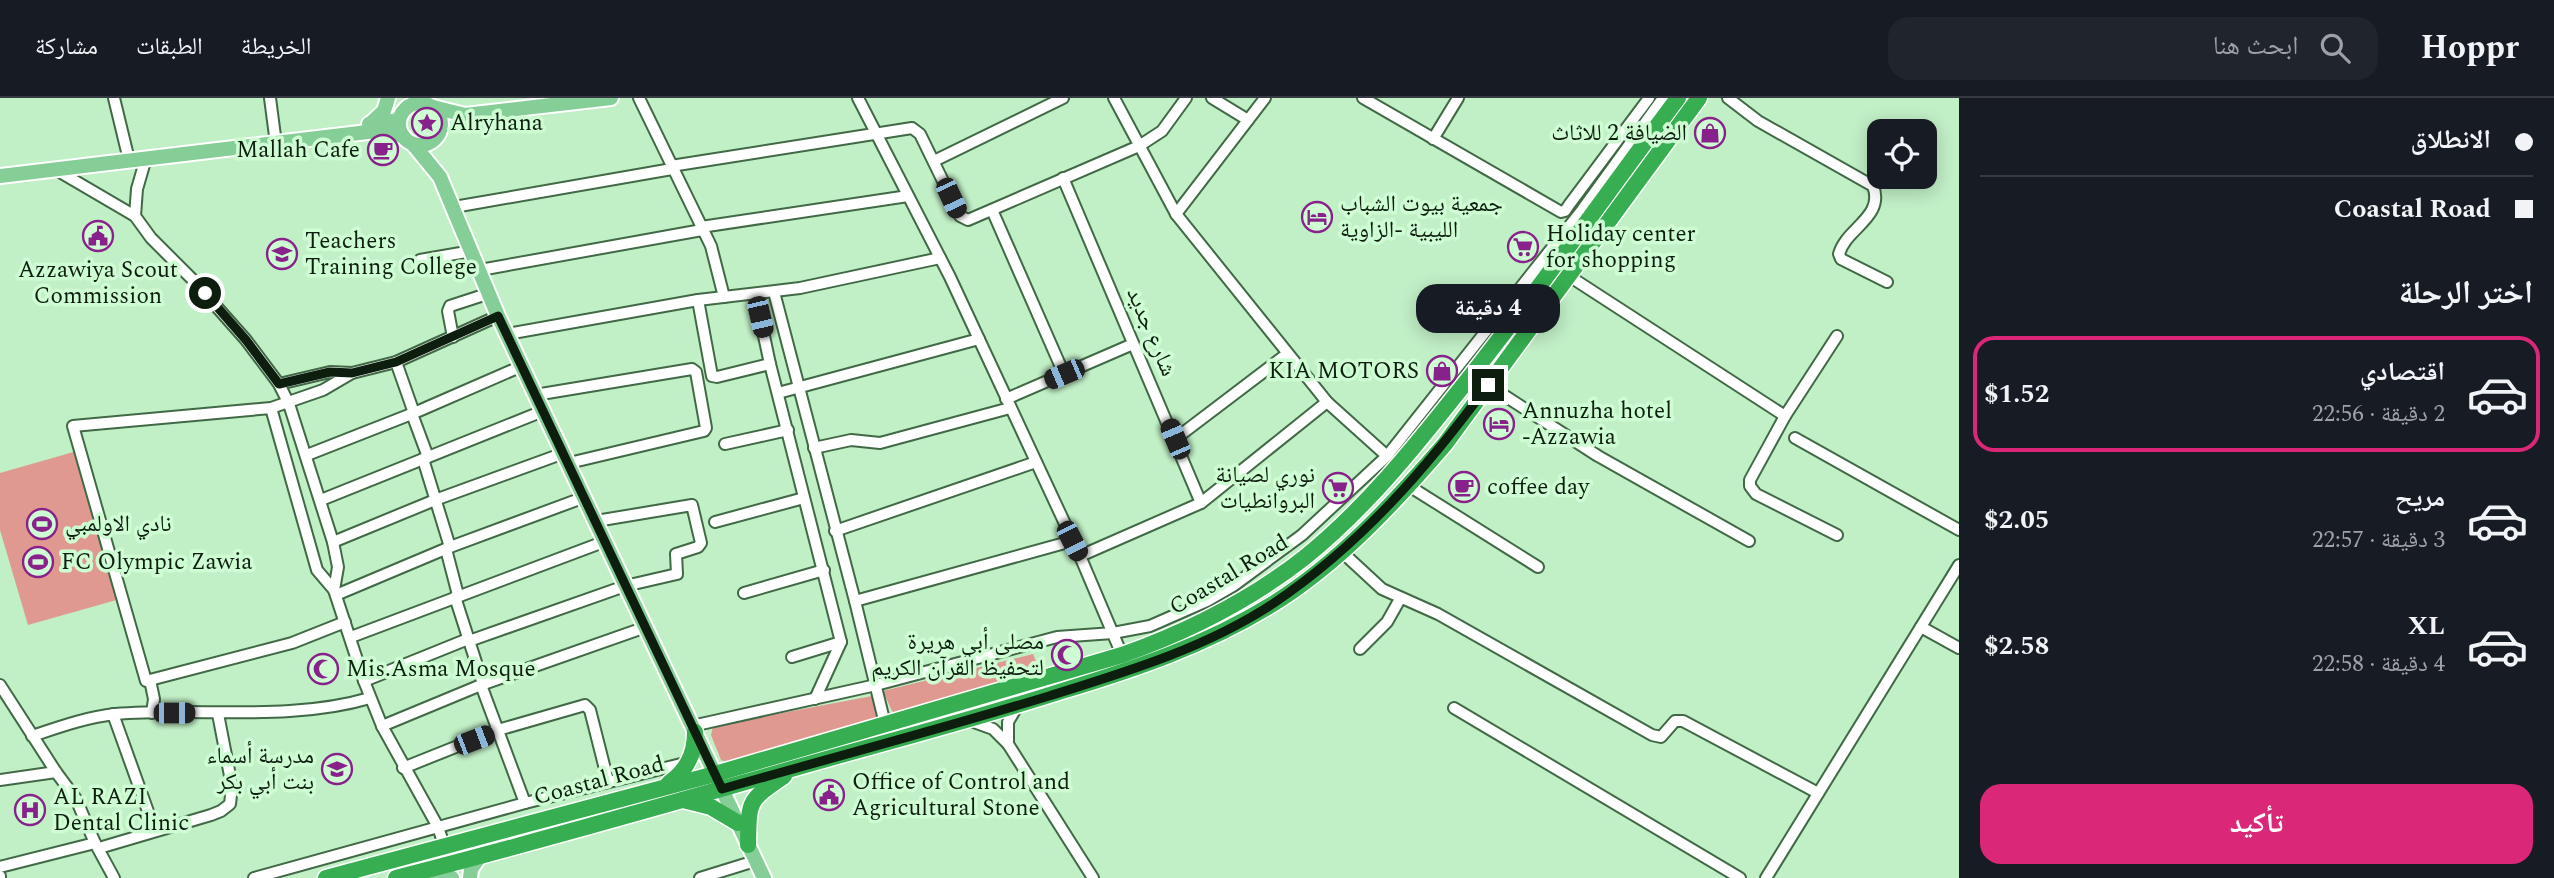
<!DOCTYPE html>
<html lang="ar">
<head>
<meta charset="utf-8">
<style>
	:root { --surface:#171b24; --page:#20242c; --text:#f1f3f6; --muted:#9ea1a6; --line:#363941; --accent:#db2777 }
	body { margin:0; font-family:Spectral,"Noto Naskh Arabic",serif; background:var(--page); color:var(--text); direction:rtl; height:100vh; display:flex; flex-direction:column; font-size:26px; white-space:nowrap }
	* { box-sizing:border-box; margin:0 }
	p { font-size:23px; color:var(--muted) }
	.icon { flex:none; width:38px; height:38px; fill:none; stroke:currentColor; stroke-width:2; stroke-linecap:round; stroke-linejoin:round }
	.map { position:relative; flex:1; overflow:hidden; direction:ltr }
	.side { display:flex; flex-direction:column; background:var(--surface); width:595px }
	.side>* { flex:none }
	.top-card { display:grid; align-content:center; height:154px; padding:0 21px; background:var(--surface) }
	.fabs { position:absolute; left:1867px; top:21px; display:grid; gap:14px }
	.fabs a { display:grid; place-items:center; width:70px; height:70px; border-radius:14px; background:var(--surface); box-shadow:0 4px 18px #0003; font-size:35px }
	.end { position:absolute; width:32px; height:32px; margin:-16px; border:9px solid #0d1e0f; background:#fff; box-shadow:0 0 0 4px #fff }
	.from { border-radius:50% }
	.bubble { position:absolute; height:49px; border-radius:21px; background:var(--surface); box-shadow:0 4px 18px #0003; font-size:23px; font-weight:700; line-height:49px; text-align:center; direction:rtl }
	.car { position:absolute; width:21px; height:42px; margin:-21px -10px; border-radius:9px; box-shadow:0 0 5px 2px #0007; background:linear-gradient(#222 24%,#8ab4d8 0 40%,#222 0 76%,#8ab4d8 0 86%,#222 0) }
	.top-card b { display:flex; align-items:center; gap:24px; height:66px; font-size:26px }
	.top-card b+b { border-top:2px solid var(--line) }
	.top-card i { width:18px; height:18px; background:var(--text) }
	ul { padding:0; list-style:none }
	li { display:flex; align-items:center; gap:21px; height:116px; margin:0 14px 10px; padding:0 7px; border:4px solid transparent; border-radius:21px }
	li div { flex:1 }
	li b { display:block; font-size:26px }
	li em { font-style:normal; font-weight:700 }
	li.current { border-color:var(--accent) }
	li>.icon { width:63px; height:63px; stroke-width:1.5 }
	h2 { padding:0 21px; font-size:32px; line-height:84px }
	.primary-button { display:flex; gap:14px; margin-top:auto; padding:14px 21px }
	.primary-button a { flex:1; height:80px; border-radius:21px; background:var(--accent); color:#fff; font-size:28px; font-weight:700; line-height:80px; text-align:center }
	header { display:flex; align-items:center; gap:42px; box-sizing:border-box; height:98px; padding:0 35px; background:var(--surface); border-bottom:2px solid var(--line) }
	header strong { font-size:33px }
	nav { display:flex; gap:38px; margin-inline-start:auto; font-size:24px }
	.search { width:490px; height:63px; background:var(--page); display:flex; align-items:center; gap:18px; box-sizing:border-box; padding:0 24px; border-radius:21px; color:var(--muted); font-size:26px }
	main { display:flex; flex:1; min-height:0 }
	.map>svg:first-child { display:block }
</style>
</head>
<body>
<header>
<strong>Hoppr</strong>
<div class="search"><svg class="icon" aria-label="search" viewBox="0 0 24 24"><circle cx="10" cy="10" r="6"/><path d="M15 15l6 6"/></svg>ابحث هنا</div>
<nav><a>الخريطة</a><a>الطبقات</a><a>مشاركة</a></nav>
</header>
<main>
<section class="side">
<div class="top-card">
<b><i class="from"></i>الانطلاق</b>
<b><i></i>Coastal Road</b>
</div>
<h2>اختر الرحلة</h2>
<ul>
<li class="current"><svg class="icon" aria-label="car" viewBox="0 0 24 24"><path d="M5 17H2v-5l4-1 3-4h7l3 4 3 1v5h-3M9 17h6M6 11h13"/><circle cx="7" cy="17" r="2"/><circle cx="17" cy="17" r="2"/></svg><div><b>اقتصادي</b><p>2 دقيقة · 22:56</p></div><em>$1.52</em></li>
<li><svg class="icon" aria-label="car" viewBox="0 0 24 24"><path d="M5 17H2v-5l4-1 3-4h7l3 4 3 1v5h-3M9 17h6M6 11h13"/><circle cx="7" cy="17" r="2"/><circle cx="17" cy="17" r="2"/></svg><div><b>مريح</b><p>3 دقيقة · 22:57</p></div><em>$2.05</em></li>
<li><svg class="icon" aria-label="car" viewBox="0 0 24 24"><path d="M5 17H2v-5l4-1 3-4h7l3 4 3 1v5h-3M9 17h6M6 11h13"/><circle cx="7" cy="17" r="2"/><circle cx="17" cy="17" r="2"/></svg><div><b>XL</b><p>4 دقيقة · 22:58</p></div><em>$2.58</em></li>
</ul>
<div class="primary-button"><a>تأكيد</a></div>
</section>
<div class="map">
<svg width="1959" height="780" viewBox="0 0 1959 780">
	<rect width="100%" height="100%" fill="#c1efc6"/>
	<g fill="#e09990">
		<polygon points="77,353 120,501 28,527 0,432 0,375"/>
		<polygon points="1033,556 1041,577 896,616 892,613 883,593"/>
		<polygon points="872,598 877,617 876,623 729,665 721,662 711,637 713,628"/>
	</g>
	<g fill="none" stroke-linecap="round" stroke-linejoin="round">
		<g stroke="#416946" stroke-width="14">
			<g id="minor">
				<polyline points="114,0 129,62"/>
				<polyline points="270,0 275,38"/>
				<polyline points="639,0 711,148 724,199"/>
				<polyline points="858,0 950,179 1080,458 1122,557"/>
				<polyline points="1114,0 1176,116 1327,304 1387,358"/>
				<polyline points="1212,0 1248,22"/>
				<polyline points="1363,0 1561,114 1565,113 1569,107 1649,0"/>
				<path d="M1728 0 1758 23 1873 88C1885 119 1846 130 1839 156L1841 161 1887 184"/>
				<polyline points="1433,41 1458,0"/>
				<polyline points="934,63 1063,0"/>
				<polyline points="671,68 912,30 920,36 960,118 968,122 1139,48 1162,33 1186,0"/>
				<polyline points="53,70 135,118 151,140 192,181 246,242 279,286 289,306 333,444 338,469 334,492"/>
				<polyline points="1063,80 1201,405"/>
				<polyline points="454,109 672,71"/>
				<polyline points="992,112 1064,276"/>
				<polyline points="1176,116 1265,0"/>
				<polyline points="135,118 137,91 146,60"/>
				<polyline points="701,129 908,98"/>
				<polyline points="420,162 472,153"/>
				<polyline points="480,172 702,132"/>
				<polyline points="1569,178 1785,318"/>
				<polyline points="774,194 855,503 885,626"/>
				<polyline points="755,196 770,266 841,544 815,601"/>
				<polyline points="698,202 712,278 717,279 770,266"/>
				<polyline points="507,236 698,202 800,190 940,160"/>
				<polyline points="1837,238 1785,318 1750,382 1750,388 1756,396 1837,437"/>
				<polyline points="453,239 448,213 450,208 490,195"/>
				<polyline points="396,264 414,315"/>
				<polyline points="279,286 330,274 352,275 396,264 498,218"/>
				<polyline points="1488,287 1598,358 1749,443"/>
				<polyline points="778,295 979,241"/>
				<polyline points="535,297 692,271 696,274 706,330 704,333 569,365"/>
				<polyline points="1006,301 1133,246"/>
				<polyline points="271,310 317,472 334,492 364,583 382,628 438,729 444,747"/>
				<polyline points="412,316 428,359"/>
				<polyline points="1795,340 1959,432"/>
				<polyline points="1175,341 1287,256"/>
				<polyline points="725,346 788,332"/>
				<polyline points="814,350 851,342 880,345 1010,310"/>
				<polyline points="307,357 414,315 522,268"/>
				<polyline points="423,361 450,449"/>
				<polyline points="1409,388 1538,469"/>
				<polyline points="321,402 543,313"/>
				<polyline points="715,424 804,400"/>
				<polyline points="835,433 1036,364"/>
				<polyline points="333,444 435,402 564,355"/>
				<polyline points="446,451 458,497"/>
				<polyline points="1342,454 1382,491 1438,516 1652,637 1661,639 1675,623 1683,623 1818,695"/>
				<polyline points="1080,458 1201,405 1327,304"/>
				<polyline points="744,495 824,472"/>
				<polyline points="336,497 450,449 585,399"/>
				<polyline points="455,499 483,586"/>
				<polyline points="855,503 1072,443"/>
				<polyline points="345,524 292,545 146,583 73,328 271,310 323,292 352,275"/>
				<polyline points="1921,529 1959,550"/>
				<polyline points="351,539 606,443"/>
				<polyline points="469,543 625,488 677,476 676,456 698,449 701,445 692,407 596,423"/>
				<polyline points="1360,551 1387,524 1400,501"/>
				<polyline points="792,559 841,544"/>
				<polyline points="150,582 154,601 152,615"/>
				<polyline points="364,583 468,541"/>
				<polyline points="0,587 56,674 76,701 95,745 114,780"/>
				<polyline points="481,587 525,705"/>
				<polyline points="1454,610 1740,780"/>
				<polyline points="113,616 155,733"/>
				<polyline points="971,623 993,631 1008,646 1093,780"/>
				<polyline points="382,628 481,587 646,529"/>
				<polyline points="692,628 876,587 1057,539 1113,535 1150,528 1207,503 1233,488 1302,437 1387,358 1582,112 1663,0"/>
				<path d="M32 638C59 629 87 619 115 616 199 609 288 624 370 600"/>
				<polyline points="1008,646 1008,624 1018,607"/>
				<polyline points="403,670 498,632 585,607 590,612 608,683"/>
				<polyline points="0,682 56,674"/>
				<polyline points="99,750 211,717 221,713 230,706 232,688 218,616"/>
				<polyline points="0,769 95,745"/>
				<polyline points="0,778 0,780"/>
				<polyline points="254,780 525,705 689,664"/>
				<polyline points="700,780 755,763"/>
				<polyline points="1766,780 1959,467"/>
			</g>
		</g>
		<g stroke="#fff" stroke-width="18">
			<g id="major">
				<circle cx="420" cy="26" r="21"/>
				<polyline points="433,9 465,17 611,0"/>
				<polyline points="369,26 399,22"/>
				<polyline points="370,26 384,13 388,0"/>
				<polyline points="413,46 440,79 498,218 764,780"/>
				<polyline points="0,78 376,33 391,34 404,39"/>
				<polyline points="422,775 437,775 452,780"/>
				<polyline points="470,780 471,771 481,757"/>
			</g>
		</g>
		<g stroke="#fff" stroke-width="19">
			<g id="highway">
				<path d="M669 685C687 672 695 656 695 634"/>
				<polyline points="683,702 711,709 738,725"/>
				<path d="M748 747C749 703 747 703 784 678"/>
				<path d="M326 780 715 676 1122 557C1187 534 1249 503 1304 460 1365 411 1413 351 1462 289 1537 195 1606 96 1678 0"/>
				<path d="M396 780C550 741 702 696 855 653 925 634 993 615 1062 593 1135 571 1206 547 1271 507 1338 466 1394 405 1445 346L1699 0"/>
			</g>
		</g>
		<use href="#minor" stroke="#fff" stroke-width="10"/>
		<use href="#major" stroke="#86ce97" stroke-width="14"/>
		<use href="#highway" stroke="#36ae51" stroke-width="16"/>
	</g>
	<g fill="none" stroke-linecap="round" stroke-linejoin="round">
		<path stroke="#0d1e0f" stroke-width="9" d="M205 195 246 242 279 286 330 274 352 275 396 264 498 218 722 691C831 660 941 631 1049 598 1126 574 1206 550 1274 505 1360 447 1427 370 1488 287"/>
	</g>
	<defs>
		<g id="sight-ring" transform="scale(1.575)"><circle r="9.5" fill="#cefcd3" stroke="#88228a" stroke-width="1.5"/><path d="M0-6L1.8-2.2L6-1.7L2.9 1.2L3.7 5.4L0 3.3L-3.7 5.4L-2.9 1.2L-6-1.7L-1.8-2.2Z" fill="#88228a"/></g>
		<g id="shop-ring" transform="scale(1.575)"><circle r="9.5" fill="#cefcd3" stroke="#88228a" stroke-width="1.5"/><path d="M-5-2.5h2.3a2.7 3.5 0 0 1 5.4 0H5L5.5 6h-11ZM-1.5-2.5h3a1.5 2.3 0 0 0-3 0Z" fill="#88228a"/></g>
		<g id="cafe-ring" transform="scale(1.575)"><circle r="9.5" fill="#cefcd3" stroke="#88228a" stroke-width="1.5"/><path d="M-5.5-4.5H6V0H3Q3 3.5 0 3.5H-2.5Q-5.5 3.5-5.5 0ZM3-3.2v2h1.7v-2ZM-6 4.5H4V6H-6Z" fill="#88228a"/></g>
		<g id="hotel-ring" transform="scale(1.575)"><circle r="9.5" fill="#cefcd3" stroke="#88228a" stroke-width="1.5"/><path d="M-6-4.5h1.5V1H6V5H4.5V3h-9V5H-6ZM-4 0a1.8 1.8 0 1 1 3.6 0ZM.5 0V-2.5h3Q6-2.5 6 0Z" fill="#88228a"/></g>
		<g id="civic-ring" transform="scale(1.575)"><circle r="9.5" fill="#cefcd3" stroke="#88228a" stroke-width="1.5"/><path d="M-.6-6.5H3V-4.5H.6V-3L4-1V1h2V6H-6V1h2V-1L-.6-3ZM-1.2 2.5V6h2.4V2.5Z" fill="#88228a"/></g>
		<g id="supermarket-ring" transform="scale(1.575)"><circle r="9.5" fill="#cefcd3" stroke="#88228a" stroke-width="1.5"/><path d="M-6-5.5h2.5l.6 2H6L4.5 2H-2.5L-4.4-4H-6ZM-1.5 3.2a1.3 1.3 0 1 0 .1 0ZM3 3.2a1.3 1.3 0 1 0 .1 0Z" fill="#88228a"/></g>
		<g id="university-ring" transform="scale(1.575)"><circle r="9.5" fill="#cefcd3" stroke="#88228a" stroke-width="1.5"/><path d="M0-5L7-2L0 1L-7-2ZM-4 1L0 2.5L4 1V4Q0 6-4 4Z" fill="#88228a"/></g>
		<g id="stadium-ring" transform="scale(1.575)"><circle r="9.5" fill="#cefcd3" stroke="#88228a" stroke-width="1.5"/><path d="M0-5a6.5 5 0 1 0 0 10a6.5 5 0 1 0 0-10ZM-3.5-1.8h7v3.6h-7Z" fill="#88228a"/></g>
		<g id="mosque-ring" transform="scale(1.575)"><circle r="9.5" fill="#cefcd3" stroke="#88228a" stroke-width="1.5"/><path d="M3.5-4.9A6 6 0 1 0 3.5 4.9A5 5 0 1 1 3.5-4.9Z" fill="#88228a"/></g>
		<g id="school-ring" transform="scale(1.575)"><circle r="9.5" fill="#cefcd3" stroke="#88228a" stroke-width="1.5"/><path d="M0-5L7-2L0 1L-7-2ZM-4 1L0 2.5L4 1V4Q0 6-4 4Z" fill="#88228a"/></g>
		<g id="hospital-ring" transform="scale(1.575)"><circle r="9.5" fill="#cefcd3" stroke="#88228a" stroke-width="1.5"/><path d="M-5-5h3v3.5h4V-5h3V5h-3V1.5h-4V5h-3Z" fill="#88228a"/></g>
	</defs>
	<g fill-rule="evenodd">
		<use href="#sight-ring" x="427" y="25"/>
		<use href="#shop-ring" x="1710" y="35"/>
		<use href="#cafe-ring" x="383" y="52"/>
		<use href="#hotel-ring" x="1317" y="119"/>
		<use href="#civic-ring" x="98" y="138"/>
		<use href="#supermarket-ring" x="1523" y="149"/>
		<use href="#university-ring" x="282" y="156"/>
		<use href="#shop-ring" x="1442" y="273"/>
		<use href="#hotel-ring" x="1499" y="326"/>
		<use href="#cafe-ring" x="1464" y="389"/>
		<use href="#supermarket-ring" x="1338" y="390"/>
		<use href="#stadium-ring" x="42" y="426"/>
		<use href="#stadium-ring" x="38" y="464"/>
		<use href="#mosque-ring" x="1067" y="557"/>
		<use href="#mosque-ring" x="323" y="571"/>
		<use href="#school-ring" x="337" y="671"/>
		<use href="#civic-ring" x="829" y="697"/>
		<use href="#hospital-ring" x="30" y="712"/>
	</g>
	<g text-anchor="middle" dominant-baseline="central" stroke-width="7" stroke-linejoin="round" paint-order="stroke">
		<g font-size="23" fill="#0d1e0f" stroke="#cefcd3" text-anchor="start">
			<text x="450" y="25">Alryhana</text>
			<text x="1687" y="35" text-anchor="end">الضيافة 2 للاثاث</text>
			<text x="360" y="52" text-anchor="end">Mallah Cafe</text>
			<text x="1340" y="106">جمعية بيوت الشباب<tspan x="1340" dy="26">الليبية -الزاوية</tspan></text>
			<text x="1546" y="136">Holiday center<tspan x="1546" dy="26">for shopping</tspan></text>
			<text x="305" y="143">Teachers<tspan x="305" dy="26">Training College</tspan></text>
			<text x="98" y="172" text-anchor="middle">Azzawiya Scout<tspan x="98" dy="26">Commission</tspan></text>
			<text x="1419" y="273" text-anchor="end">KIA MOTORS</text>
			<text x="1522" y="313">Annuzha hotel<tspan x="1522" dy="26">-Azzawia</tspan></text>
			<text x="1315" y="377" text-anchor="end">نوري لصيانة<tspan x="1315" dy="26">البروانطيات</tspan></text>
			<text x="1487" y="389">coffee day</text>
			<text x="65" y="426">نادي الاولمبي</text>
			<text x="61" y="464">FC Olympic Zawia</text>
			<text x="1044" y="544" text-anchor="end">مصلى أبي هريرة<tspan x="1044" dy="26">لتحفيظ القرآن الكريم</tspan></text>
			<text x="346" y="571">Mis.Asma Mosque</text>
			<text x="314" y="658" text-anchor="end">مدرسة أسماء<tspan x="314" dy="26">بنت أبي بكر</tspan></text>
			<text x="852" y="684">Office of Control and<tspan x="852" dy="26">Agricultural Stone</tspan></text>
			<text x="53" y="699">AL RAZI<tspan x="53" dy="26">Dental Clinic</tspan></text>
		</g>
		<g font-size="23" fill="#0d1e0f" stroke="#cefcd3">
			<text transform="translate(1151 234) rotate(67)">شارع جديد</text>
			<text transform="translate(1229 477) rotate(-31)">Coastal Road</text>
			<text transform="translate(599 683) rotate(-15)">Coastal Road</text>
		</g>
	</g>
</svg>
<div class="fabs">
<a><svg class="icon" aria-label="locate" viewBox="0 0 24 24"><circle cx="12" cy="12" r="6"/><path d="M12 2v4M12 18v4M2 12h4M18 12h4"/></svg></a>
</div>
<i class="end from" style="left:205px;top:195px"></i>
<i class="end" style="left:1488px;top:287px"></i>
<div class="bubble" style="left:1416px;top:186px;width:144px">4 دقيقة</div>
<i class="car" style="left:951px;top:100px;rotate:155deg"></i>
<i class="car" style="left:760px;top:219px;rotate:167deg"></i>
<i class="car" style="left:1064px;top:276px;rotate:247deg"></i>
<i class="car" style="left:1175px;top:341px;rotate:337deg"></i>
<i class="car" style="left:1072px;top:443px;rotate:153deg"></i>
<i class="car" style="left:174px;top:615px;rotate:90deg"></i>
<i class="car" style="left:474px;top:642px;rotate:69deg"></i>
</div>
</main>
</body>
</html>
